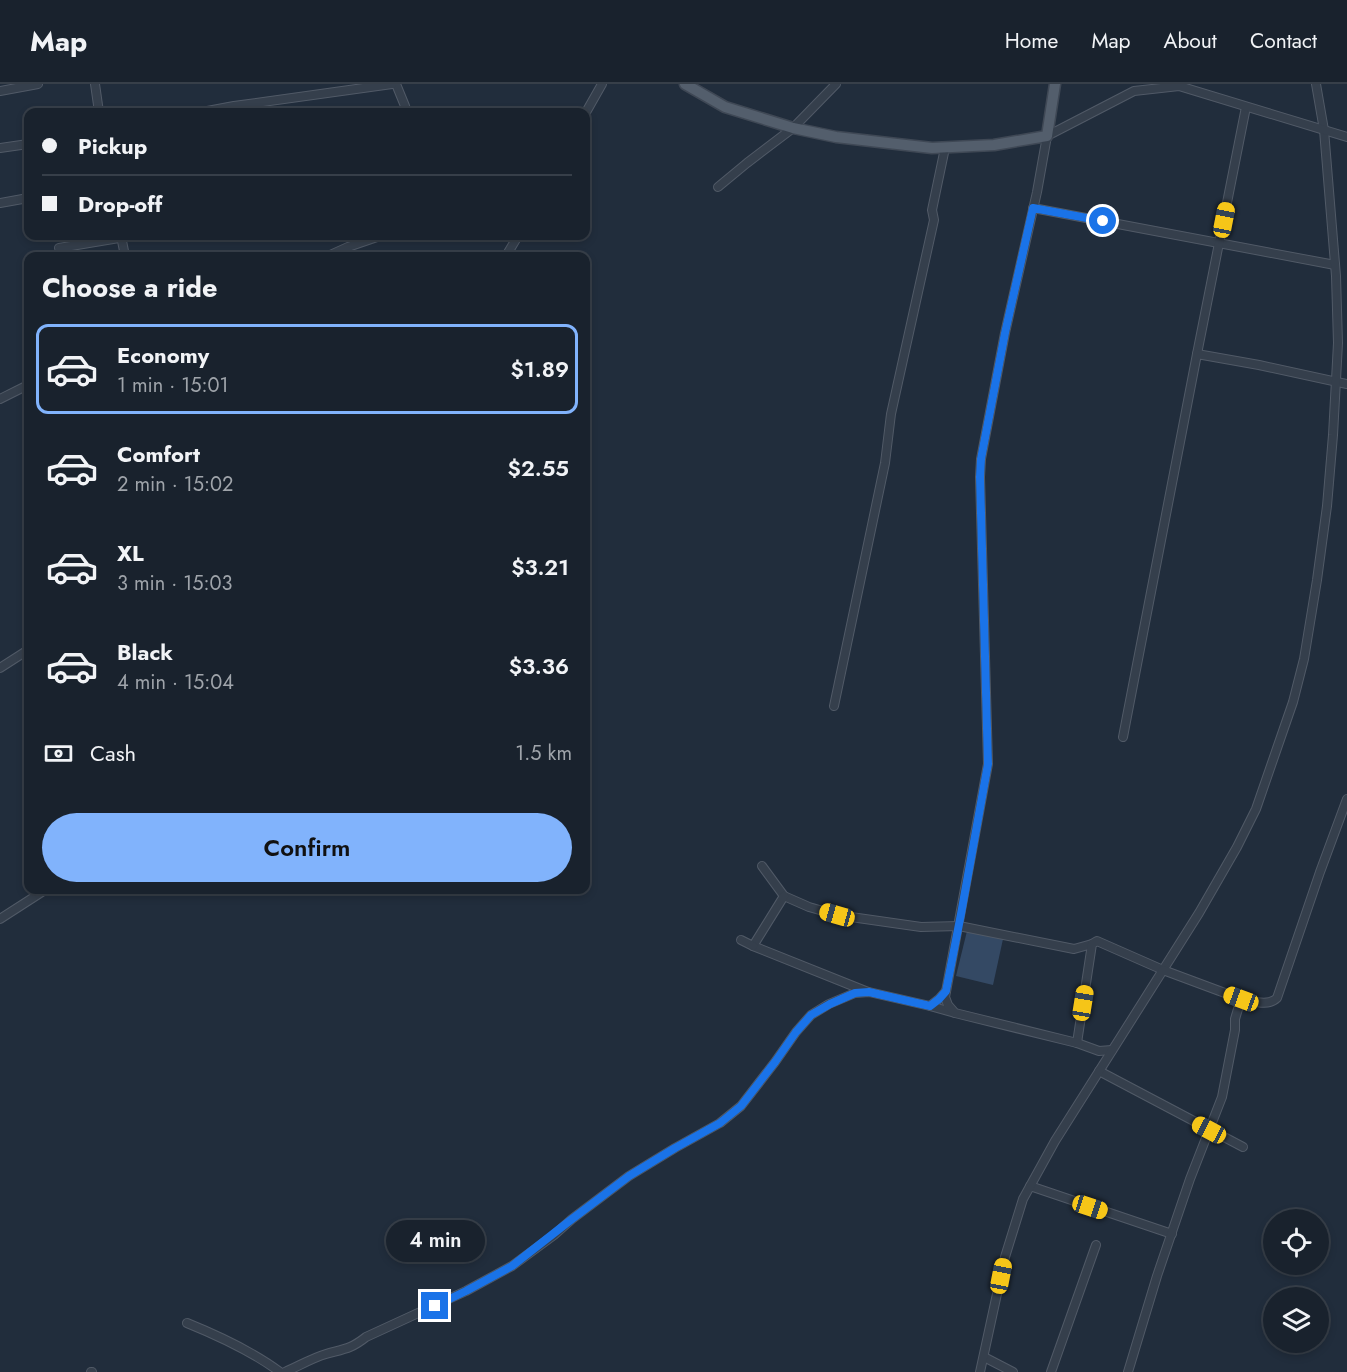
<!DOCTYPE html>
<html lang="en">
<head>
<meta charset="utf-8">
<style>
	:root { --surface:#19222d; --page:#222a35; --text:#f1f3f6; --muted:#9fa4aa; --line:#373f49; --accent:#81b3fc }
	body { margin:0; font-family:Jost,sans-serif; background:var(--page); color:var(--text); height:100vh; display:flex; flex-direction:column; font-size:22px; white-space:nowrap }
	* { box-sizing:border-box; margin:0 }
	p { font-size:20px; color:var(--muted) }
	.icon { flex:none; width:33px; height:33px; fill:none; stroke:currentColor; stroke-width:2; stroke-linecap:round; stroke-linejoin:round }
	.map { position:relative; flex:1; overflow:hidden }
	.side { position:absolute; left:24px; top:168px; width:566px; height:642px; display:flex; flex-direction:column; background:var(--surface); border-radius:12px; box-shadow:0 3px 9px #0003,0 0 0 2px var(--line) }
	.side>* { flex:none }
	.top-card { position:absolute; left:24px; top:24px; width:566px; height:132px; border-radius:12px; box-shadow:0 3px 9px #0003,0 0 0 2px var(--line); display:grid; align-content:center; height:132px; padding:0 18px; background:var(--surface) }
	.tools { position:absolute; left:1263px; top:1125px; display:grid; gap:12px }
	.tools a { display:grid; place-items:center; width:66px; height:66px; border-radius:50%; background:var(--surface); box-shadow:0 3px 9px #0003,0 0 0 2px var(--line); font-size:30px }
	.end { position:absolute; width:27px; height:27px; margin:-14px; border:8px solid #1a73e8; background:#fff; box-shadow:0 0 0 3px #fff }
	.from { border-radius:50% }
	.bubble { position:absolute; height:42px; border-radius:21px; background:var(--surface); box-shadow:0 3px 9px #0003,0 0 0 2px var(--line); font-size:20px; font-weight:600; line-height:42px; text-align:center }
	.car { position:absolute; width:18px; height:36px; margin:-18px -9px; border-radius:8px; box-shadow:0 0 4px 2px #0007; background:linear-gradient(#f5c518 24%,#345 0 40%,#f5c518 0 76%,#345 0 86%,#f5c518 0) }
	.top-card b { display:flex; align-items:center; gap:21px; height:57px; font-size:22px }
	.top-card b+b { border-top:2px solid var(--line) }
	.top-card i { width:15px; height:15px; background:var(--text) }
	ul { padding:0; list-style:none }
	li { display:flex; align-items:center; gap:18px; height:90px; margin:0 12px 9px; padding:0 6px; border:3px solid transparent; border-radius:12px }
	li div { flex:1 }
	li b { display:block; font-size:22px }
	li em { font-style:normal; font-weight:600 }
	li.on { border-color:var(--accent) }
	li>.icon { width:54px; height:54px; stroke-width:1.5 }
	h2 { padding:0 18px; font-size:27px; line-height:72px }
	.pay { display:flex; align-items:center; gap:15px; height:66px; padding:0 18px; font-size:22px }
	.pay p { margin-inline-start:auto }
	.action { display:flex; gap:12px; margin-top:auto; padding:12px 18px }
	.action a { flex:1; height:69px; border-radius:36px; background:var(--accent); color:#111; font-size:24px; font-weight:600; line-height:69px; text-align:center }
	header { display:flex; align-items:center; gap:36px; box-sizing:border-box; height:84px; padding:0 30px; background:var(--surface); border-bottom:2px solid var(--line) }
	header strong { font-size:28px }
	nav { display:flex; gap:33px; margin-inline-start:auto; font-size:21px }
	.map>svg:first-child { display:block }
</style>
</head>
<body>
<header>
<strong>Map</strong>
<nav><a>Home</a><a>Map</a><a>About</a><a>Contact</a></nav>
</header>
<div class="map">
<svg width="1347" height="1288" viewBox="0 0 1347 1288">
	<rect width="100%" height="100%" fill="#212d3c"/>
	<polygon fill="#344964" points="967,847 1003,855 993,901 956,892"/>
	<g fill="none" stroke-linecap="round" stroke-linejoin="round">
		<g stroke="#515a67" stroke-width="10">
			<g id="minor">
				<polyline points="95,0 99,28"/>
				<polyline points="396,0 405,22 407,28"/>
				<polyline points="0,7 38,0"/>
				<polyline points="202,28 234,22 392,0"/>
				<polyline points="585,30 602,0"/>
				<polyline points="0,64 28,60"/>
				<polyline points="718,103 747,79 793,44 836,0"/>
				<polyline points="0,119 28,114"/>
				<polyline points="1033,124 1335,181"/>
				<polyline points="121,152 125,172"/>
				<polyline points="59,164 131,152"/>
				<polyline points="328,172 348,163 380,152"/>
				<polyline points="506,172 518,152"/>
				<polyline points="1197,270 1246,23"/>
				<polyline points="0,315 28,301"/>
				<polyline points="0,584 28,566"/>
				<polyline points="834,622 885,379 891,330 934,136 932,126 945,64"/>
				<polyline points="1123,653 1197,270 1259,281 1347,300"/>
				<polyline points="762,782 784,812 809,823 837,831 921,843 959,842 1074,865 1092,860"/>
				<polyline points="784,812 753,862 868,908"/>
				<polyline points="0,835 45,806"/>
				<polyline points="741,856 753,862"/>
				<polyline points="946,907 939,915 930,922 955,929"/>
				<polyline points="1077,959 1092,860 1097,857 1163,886 1199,829 1237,763 1256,725 1293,618 1304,575 1317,496 1327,422 1333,351 1338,259 1336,192 1324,46 1316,0"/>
				<polyline points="1112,966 1099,967 1077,959 955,929 948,921 945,913 988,680 980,393 981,375 1005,249 1037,108 1047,52 1134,7 1179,2 1347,53"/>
				<polyline points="1099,987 1243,1063"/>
				<polyline points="1030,1102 1172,1150"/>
				<path d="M187 1239C219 1252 252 1267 280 1288"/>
				<polyline points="984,1273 1013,1288"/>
				<polyline points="91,1288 92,1288"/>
				<path d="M285 1288C299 1282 312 1274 326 1270 344 1265 351 1265 366 1253L466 1207 512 1182 554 1151 572 1135 629 1092 675 1064 720 1039 741 1022 775 978 796 948 811 931 829 920 855 909 869 908 930 922"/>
				<polyline points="980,1288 1005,1173 1023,1115 1055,1057 1163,886 1241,915"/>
				<polyline points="1051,1288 1096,1161"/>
				<path d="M1128 1288 1157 1192 1190 1095 1222 1013 1235 946V935L1241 915C1253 917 1268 923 1277 914L1320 788 1347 715"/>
			</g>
		</g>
		<g stroke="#3f4855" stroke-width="13">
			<polyline id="major" points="685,0 725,23 793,44 836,53 932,64 994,61 1047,52 1055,0"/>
		</g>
		<use href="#minor" stroke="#353f4c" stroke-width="8"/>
		<use href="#major" stroke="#535e6c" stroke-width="10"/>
	</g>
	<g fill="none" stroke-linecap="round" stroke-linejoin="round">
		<polyline stroke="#1a73e8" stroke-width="8" points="435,1222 466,1207 512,1182 572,1135 629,1092 675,1064 720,1039 741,1022 775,978 796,948 811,931 830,920 855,909 869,908 930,922 939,915 946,907 961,830 988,680 980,393 981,375 1005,249 1033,124 1103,137"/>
	</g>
</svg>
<div class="tools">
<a><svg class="icon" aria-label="locate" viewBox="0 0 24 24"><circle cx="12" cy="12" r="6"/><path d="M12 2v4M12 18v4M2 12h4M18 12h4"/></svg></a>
<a><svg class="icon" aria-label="layers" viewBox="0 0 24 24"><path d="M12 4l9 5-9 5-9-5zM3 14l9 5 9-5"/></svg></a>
</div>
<i class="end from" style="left:1103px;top:137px"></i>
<i class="end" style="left:435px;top:1222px"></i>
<div class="bubble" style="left:386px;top:1136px;width:99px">4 min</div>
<i class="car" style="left:1224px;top:136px;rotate:11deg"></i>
<i class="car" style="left:837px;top:831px;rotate:286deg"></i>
<i class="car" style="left:1241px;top:915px;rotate:290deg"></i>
<i class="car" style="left:1083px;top:919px;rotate:9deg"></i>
<i class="car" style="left:1209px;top:1046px;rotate:298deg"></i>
<i class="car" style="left:1090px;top:1123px;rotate:108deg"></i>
<i class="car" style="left:1001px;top:1192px;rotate:11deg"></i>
<div class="top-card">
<b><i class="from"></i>Pickup</b>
<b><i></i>Drop-off</b>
</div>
<section class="side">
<h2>Choose a ride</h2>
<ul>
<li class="on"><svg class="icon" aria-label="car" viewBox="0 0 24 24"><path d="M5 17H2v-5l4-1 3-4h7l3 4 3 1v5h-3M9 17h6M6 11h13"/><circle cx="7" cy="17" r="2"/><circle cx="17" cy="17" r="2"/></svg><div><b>Economy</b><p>1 min · 15:01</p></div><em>$1.89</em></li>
<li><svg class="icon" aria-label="car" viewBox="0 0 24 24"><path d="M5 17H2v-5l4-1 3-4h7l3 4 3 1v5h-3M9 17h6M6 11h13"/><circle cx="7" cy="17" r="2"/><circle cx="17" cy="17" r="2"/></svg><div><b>Comfort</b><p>2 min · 15:02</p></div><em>$2.55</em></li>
<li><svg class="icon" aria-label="car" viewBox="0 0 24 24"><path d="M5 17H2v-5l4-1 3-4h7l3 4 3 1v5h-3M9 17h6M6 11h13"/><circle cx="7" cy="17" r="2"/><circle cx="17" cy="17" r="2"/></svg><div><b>XL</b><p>3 min · 15:03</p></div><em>$3.21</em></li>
<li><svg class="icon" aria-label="car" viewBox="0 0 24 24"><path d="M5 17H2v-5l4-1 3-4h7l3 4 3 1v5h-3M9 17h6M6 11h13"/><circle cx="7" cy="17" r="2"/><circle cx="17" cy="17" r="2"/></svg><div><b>Black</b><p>4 min · 15:04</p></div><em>$3.36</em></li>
</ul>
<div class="pay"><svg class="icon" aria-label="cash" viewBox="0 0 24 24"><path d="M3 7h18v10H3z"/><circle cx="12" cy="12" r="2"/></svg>Cash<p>1.5 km</p></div>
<div class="action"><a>Confirm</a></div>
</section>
</div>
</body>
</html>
